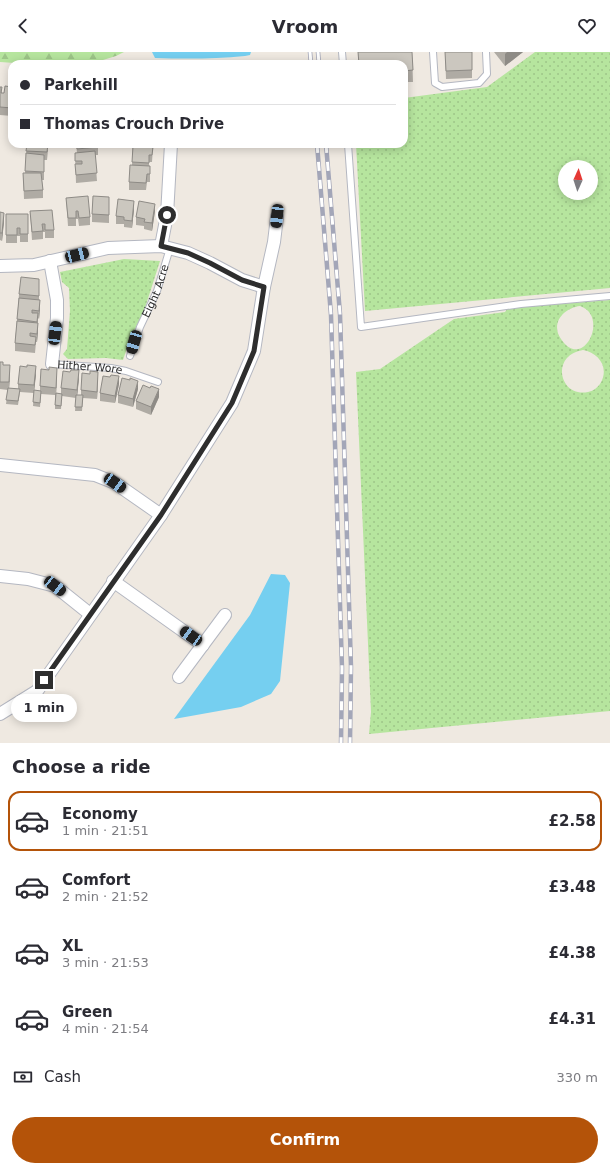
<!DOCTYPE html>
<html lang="en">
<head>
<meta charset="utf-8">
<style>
	:root { --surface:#fff; --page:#f2f2f3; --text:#2b2b33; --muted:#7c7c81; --line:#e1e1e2; --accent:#b45309 }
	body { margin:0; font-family:"DejaVu Sans",sans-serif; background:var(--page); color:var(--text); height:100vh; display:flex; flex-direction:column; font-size:15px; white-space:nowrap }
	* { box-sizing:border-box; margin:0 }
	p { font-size:13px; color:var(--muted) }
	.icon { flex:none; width:22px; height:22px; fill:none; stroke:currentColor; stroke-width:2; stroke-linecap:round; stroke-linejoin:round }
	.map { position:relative; height:691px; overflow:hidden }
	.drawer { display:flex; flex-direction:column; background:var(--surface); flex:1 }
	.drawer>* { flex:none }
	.top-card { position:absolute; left:8px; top:8px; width:400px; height:88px; border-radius:12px; box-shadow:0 2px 10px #0003; display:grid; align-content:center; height:88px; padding:0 12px; background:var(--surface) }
	.needle { width:26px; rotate:3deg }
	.controls { position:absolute; left:558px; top:108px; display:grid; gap:8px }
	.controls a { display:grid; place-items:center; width:40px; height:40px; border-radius:50%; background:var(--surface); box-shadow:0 2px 10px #0003; font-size:20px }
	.end { position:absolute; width:18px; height:18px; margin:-9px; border:5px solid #2e2e2e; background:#fff; box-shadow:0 0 0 2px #fff }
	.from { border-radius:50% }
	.bubble { position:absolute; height:28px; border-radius:14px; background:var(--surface); box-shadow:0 2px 10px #0003; font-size:13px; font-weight:800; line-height:28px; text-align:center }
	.car { position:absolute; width:12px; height:24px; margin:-12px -6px; border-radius:5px; box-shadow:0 0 3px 1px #0007; background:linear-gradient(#222 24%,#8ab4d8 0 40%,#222 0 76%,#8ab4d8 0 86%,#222 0) }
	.top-card b { display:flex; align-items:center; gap:14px; height:38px; font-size:15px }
	.top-card b+b { border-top:1px solid var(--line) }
	.top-card i { width:10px; height:10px; background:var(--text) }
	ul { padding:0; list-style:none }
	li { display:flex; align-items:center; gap:12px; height:60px; margin:0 8px 6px; padding:0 4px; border:2px solid transparent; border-radius:12px }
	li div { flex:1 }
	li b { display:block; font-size:15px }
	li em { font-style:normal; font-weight:800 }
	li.active { border-color:var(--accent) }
	li>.icon { width:36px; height:36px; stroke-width:1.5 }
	h2 { padding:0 12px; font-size:18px; line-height:48px }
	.pay { display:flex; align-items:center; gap:10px; height:44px; padding:0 12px; font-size:15px }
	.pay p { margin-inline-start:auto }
	.primary-button { display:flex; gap:8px; margin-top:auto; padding:8px 12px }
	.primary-button a { flex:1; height:46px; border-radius:24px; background:var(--accent); color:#fff; font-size:16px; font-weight:800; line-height:46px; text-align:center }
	header { display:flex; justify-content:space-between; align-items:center; height:52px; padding:0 12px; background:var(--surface); font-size:18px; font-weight:800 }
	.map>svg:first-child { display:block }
</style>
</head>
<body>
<header><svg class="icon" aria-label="back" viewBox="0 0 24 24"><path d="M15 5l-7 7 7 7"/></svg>Vroom<svg class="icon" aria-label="heart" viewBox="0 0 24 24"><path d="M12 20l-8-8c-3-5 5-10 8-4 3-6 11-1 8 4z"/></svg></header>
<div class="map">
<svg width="610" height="691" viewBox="0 0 610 691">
	<defs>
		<pattern id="green-dots" width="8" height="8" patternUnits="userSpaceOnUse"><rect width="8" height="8" fill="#b6e59e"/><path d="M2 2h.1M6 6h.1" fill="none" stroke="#9dc588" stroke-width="1.8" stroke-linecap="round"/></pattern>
		<pattern id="forest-firs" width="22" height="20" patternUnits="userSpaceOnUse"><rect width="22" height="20" fill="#b6e59e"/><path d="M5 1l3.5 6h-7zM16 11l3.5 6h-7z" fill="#9dc588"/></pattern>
	</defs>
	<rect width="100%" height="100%" fill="#efe9e1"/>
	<g fill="url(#green-dots)" fill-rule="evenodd">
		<path d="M535 0H610V236L365 259 356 92H404V46L487 35ZM565 115H591V141H565Z"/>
		<polygon points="124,207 160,209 144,259 130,287 123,308 106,306 68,307 63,302 67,297 70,259 69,236 62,230 60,220"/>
		<path d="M610 248V659L369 682 371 660 356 320 380 317 454 267 505 260 508 256ZM580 254C610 264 583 320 561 287 550 271 564 256 580 254ZM583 298C599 301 610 316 600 332 597 336 593 339 588 340 559 346 550 303 583 298Z"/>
	</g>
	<polygon fill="url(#forest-firs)" points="0,0 124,0 116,4 90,12 30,12 0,10"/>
	<g fill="#75cff0">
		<path d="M152 0H251L250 3 245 4C215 7 185 7 155 6Z"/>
		<polygon points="271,522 285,523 290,531 280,629 271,642 241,655 174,667 250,563"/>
	</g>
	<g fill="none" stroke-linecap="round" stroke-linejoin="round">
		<g stroke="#b4b7c1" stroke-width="8">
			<g id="lane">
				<polyline points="342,0 343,12"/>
				<polyline points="433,0 435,31 442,35 479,31 487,22 486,0"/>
				<polyline points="348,92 361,275 521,252 610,244"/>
				<path id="s1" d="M130 304 140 275 157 239 170 196"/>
				<path id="s2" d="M52 312 111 316 126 319 158 330"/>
			</g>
		</g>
		<g stroke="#b4b7c1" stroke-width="14">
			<g id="street">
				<polyline points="161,194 167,163 171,92"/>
				<polyline points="50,209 57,248 57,266 52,312"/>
				<polyline points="0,214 34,213 108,196 161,194 188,201 210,211 242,228 264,235"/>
				<polyline points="0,413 95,423 115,431 161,463"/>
				<polyline points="0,524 28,527 55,534 90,562"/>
				<polyline points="113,529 203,593"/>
				<polyline points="179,625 225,563"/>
				<polyline points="0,662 37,639 161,463 232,351 254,299 264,235 274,190 277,165"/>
			</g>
		</g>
		<use href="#lane" stroke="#fff" stroke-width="6"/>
		<use href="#street" stroke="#fff" stroke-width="12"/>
		<g stroke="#a3a6b8" stroke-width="4.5">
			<g id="rail">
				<polyline points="310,0 311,12"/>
				<polyline points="318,0 319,12"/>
				<polyline points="317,92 331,263 342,616 341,691"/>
				<polyline points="326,92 340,262 351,615 350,691"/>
			</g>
		</g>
		<use href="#rail" stroke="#fff" stroke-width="3" stroke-dasharray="9" stroke-linecap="butt"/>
	</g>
	<g fill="#afaba4">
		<polygon points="358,0 412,0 413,30 404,30 404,12 358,12"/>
		<polygon points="445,0 472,0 472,26 446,27"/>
		<polygon points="494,0 523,0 505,14"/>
		<polygon points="0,35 2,41 4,41 12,35 12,64 0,63"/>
		<polygon points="27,92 48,98 47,108 44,108 44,128 42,128 43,138 43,146 24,147 23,121 25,121"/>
		<polygon points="76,92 98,92 98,103 95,103 97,129 76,131 75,101 77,101"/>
		<polygon points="134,92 151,92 151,95 153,95 152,110 149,110 149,114 150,114 150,130 147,130 146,138 129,138 129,130 132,113 133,94 134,94"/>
		<polygon points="66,146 90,165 90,173 79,174 78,167 76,167 76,174 68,174"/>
		<polygon points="109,153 109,171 92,170 92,162"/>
		<polygon points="134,157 132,176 124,175 124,172 116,172 116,164"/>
		<polygon points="30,159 54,178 54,186 45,186 45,180 43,180 43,187 32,188"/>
		<polygon points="155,159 152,179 144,177 144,174 136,173 136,165"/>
		<polygon points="0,160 4,169 2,189 0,188"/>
		<polygon points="6,162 28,162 28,190 20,190 20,184 17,184 17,191 6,191"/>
		<polygon points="39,227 39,248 40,256 39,267 38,266 38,279 37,290 36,290 35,301 15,299 15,291 19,242"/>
		<polygon points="0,310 3,313 10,321 9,336 18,337 18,332 36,322 34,338 40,339 40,334 57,324 56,341 61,342 61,336 79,326 77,343 81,343 81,338 98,328 97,347 83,346 82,359 75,359 76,346 62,344 61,357 55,357 55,343 41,342 40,355 33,354 34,341 20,340 18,353 6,352 8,338 0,337"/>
		<polygon points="119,332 115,351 100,349 100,341"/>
		<polygon points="138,337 133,355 118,351 118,343"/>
		<polygon points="159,345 151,363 136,357 136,349"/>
	</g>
	<g fill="#8e8b86">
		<polygon points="507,0 523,0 505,14 505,2"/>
		<polygon points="134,149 134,157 132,176 132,169"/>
		<polygon points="155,152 155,159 152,179 152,171"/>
		<polygon points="4,161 4,169 2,189 2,181"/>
		<polygon points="40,248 40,256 39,267 39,259"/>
		<polygon points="38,271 38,279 37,290 37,282"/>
		<polygon points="10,313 10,321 9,338 9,330"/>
		<polygon points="36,314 36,322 34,341 34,333"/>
		<polygon points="57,316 57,324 56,343 56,336"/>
		<polygon points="79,318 79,326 77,346 77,338"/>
		<polygon points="98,320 98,328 97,347 97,340"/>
		<polygon points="119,324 119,332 115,351 115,344"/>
		<polygon points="138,329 138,337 133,355 133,347"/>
		<polygon points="159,337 159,345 151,363 151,355"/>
	</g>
	<g fill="#cbc7bf" stroke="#8e8b86">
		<polygon points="358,0 412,0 413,18 404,19 404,12 359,12"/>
		<polygon points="445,0 472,0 472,18 446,19"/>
		<polygon points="5,34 12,35 12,56 0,55 0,35 2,35 1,41 4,41"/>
		<polygon points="27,92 48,92 47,100 26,99"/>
		<polygon points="77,92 98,92 98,95 77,97"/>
		<polygon points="133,94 153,95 152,103 149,103 149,111 132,110"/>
		<polygon points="95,99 97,121 76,123 75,112 82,112 82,109 75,109 75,101"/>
		<polygon points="26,101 44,103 44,120 25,119"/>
		<polygon points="130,113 150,114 150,122 147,122 146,131 129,130"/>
		<polygon points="23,121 41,121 43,138 24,139"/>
		<polygon points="88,144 90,165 79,166 78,159 76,159 76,166 68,166 66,146"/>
		<polygon points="93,144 109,145 109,163 92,162"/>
		<polygon points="118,147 134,149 132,169 124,168 124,165 116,164"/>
		<polygon points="139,149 155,152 152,171 144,170 145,167 136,165"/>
		<polygon points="52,158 54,178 45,178 45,172 42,172 43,179 32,180 30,159"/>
		<polygon points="0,160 4,161 2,181 0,181"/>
		<polygon points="6,162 28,162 28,182 20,182 20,176 17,176 17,183 6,183"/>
		<polygon points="21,225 39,227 39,244 19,242"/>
		<polygon points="19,246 40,248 39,259 32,258 32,261 38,261 37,270 17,267"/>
		<polygon points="17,269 38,271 37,282 30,281 30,284 36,285 35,293 15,291"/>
		<polygon points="0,310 3,310 3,313 10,313 9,330 0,330"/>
		<polygon points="27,313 36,314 34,333 18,332 20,314 27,315"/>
		<polygon points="49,315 57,316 56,336 40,334 41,317 49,318"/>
		<polygon points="71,318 79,318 77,338 61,336 63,319 70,320"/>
		<polygon points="90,319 98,320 97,340 81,338 82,321 90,322"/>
		<polygon points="111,323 119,324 115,344 100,341 103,324 110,325"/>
		<polygon points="122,326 130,328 130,326 138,329 133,347 118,343"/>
		<polygon points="143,333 150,336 151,334 159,337 151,355 136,349"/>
		<polygon points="8,336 20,337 18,349 6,348"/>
		<polygon points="34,338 41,339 40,351 33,350"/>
		<polygon points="56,341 62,342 61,354 55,353"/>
		<polygon points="76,343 83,343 82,355 75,355"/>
	</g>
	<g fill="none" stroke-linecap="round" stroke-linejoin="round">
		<polyline stroke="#2e2e2e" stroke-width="5" points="44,628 161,463 232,351 254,299 264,235 242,228 210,211 188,201 161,194 167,163"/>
	</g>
	<g text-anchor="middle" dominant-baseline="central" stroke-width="3" stroke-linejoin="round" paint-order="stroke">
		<g font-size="11" fill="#2e2e2e" stroke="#fff">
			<text stroke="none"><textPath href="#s1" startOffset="70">Eight Acre</textPath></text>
			<text stroke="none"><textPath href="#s2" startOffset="38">Hither Wore</textPath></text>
		</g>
	</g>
</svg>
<div class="controls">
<a><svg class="needle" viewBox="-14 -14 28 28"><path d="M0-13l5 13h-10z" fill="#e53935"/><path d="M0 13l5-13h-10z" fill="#7c7c81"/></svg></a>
</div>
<i class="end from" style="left:167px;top:163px"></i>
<i class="end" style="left:44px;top:628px"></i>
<div class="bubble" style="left:11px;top:642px;width:66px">1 min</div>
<i class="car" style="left:277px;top:164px;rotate:186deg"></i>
<i class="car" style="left:77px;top:203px;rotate:76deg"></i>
<i class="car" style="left:55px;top:281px;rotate:7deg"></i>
<i class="car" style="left:134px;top:290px;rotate:196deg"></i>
<i class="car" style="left:115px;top:431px;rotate:125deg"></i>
<i class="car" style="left:55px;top:534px;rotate:128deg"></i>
<i class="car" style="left:191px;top:584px;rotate:305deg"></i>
<div class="top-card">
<b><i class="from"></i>Parkehill</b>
<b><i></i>Thomas Crouch Drive</b>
</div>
</div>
<section class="drawer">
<h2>Choose a ride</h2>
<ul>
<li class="active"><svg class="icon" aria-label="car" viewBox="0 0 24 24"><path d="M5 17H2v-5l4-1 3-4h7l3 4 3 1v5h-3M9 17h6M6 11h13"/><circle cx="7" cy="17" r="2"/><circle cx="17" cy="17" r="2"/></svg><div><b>Economy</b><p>1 min · 21:51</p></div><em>£2.58</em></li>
<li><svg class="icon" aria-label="car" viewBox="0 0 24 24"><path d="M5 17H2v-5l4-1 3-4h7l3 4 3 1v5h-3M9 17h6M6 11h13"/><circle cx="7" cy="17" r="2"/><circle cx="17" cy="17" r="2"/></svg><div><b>Comfort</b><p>2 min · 21:52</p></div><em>£3.48</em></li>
<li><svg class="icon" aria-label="car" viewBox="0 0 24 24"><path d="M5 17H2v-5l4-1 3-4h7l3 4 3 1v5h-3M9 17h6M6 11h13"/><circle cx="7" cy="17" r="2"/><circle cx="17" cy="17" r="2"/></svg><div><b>XL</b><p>3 min · 21:53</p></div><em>£4.38</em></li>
<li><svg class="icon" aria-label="car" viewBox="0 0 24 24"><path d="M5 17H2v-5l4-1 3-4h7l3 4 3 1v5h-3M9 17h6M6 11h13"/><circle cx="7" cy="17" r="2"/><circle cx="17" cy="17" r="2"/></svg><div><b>Green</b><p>4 min · 21:54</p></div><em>£4.31</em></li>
</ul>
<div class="pay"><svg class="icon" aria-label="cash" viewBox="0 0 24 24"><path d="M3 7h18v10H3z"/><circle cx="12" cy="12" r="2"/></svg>Cash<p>330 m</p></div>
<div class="primary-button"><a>Confirm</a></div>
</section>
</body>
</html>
